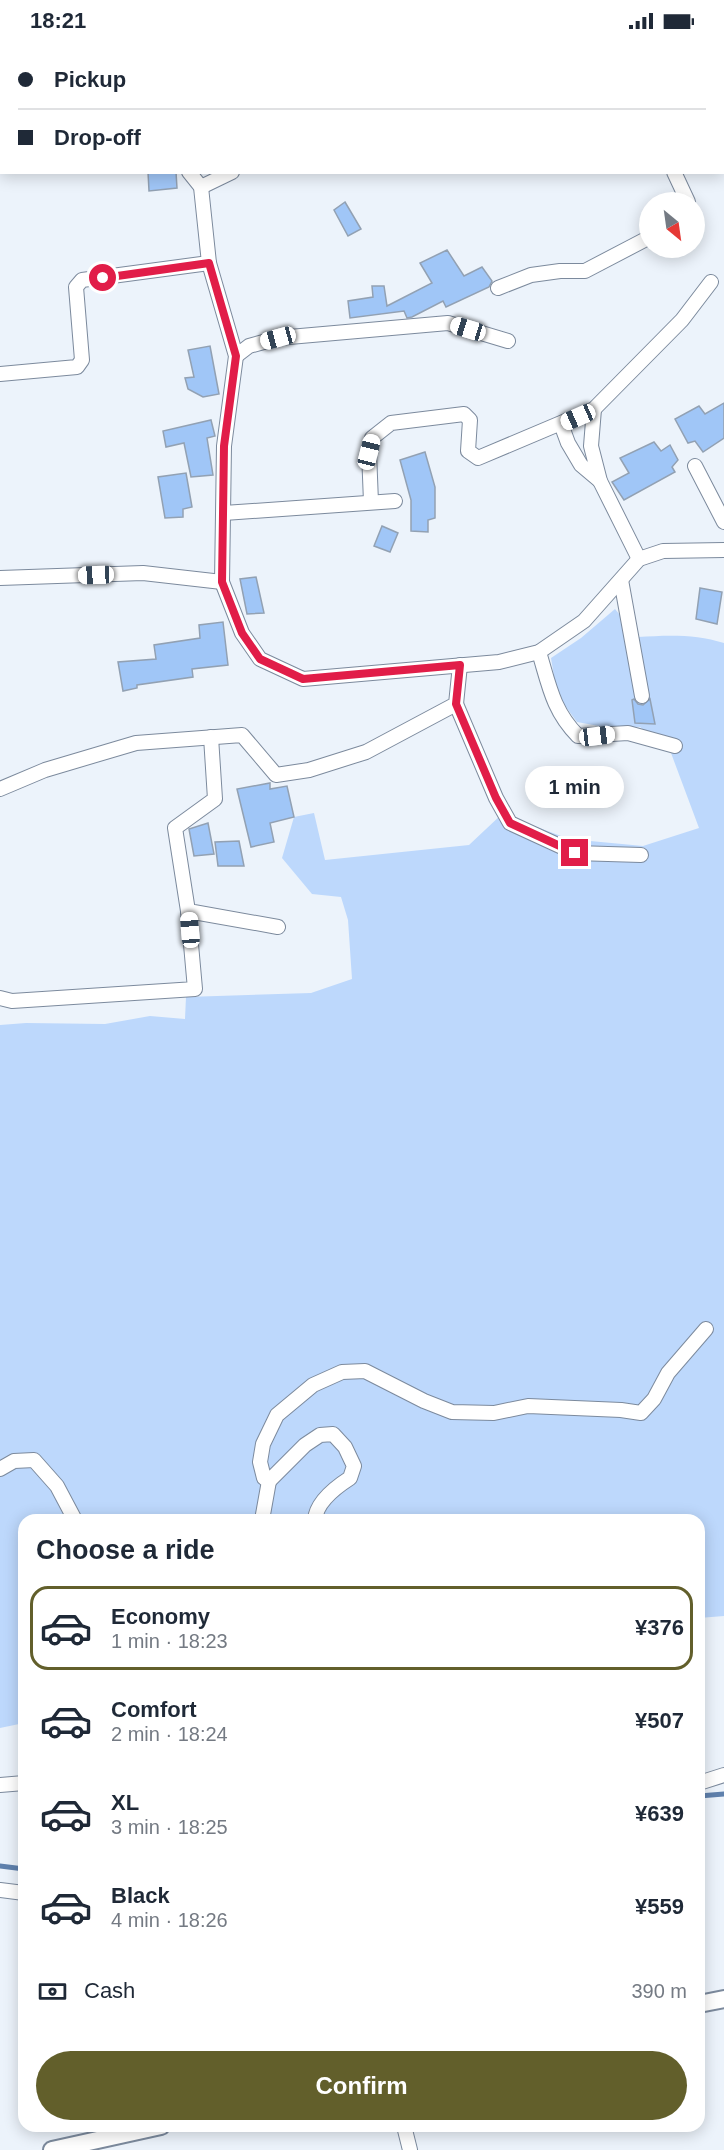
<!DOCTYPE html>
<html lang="en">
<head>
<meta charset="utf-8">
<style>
	:root { --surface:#fff; --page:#f6f6f7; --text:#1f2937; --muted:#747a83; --line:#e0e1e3; --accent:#625f2b }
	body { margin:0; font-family:Helvetica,sans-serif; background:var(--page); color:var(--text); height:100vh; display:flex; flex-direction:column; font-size:22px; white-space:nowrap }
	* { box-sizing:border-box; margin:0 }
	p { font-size:20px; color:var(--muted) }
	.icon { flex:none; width:33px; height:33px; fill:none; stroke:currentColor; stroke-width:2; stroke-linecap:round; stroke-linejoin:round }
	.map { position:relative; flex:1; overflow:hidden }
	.drawer { position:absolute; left:18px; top:1472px; width:687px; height:618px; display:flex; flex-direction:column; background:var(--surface); border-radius:18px; box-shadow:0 3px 15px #0003 }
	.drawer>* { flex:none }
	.top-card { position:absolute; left:0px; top:0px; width:724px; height:132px; box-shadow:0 3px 15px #0003; display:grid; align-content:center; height:132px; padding:0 18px; background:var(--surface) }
	.needle { width:39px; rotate:151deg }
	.controls { position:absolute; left:639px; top:150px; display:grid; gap:12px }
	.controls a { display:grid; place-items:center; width:66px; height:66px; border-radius:50%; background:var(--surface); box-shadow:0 3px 15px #0003; font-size:30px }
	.end { position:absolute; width:27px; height:27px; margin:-14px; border:8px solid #e11d48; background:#fff; box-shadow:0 0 0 3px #fff }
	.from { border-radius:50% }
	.bubble { position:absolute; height:42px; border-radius:21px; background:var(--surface); box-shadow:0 3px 15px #0003; font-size:20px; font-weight:600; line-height:42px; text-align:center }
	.car { position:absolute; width:18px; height:36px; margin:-18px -9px; border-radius:8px; box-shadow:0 0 4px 2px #0007; background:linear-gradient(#fff 24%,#345 0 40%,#fff 0 76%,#345 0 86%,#fff 0) }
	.top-card b { display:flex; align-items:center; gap:21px; height:57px; font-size:22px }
	.top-card b+b { border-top:2px solid var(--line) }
	.top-card i { width:15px; height:15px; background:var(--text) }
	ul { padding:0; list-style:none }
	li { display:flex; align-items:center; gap:18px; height:84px; margin:0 12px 9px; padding:0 6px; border:3px solid transparent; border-radius:18px }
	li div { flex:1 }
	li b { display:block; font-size:22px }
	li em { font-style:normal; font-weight:600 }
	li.current { border-color:var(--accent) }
	li>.icon { width:54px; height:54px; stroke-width:1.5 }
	h2 { padding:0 18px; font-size:27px; line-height:72px }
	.pay { display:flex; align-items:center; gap:15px; height:66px; padding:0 18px; font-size:22px }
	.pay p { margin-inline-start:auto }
	.cta { display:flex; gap:12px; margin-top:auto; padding:12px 18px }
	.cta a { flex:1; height:69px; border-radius:36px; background:var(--accent); color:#fff; font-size:24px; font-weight:600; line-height:69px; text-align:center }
	.status { display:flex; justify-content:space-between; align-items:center; height:42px; padding:0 30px; background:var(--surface); direction:ltr }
	.status svg { height:16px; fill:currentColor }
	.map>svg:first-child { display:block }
</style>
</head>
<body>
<div class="status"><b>18:21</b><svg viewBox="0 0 49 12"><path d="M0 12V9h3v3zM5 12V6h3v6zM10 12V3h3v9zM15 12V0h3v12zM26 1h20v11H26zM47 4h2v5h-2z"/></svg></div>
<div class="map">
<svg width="724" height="2108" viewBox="0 0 724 2108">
	<rect width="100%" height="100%" fill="#ecf3fb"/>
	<path fill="#bdd8fc" d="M615 567 638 595C668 593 696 592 724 601V1574L699 1576V1478H24V1681L0 1686V983L26 981 105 982 150 974 185 977 186 955 311 951 352 937 348 878 341 855 312 852 282 816 294 775 314 771 325 818 469 803 502 772 569 797 643 804 699 786 671 711 640 685 599 684 577 680 557 653 551 616 581 596Z"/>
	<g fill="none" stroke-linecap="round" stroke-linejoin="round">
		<g stroke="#5f81ad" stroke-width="5">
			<polyline points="699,1754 724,1752"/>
			<polyline points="0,1824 24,1827"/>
		</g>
	</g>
	<g fill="#a0c6f7" stroke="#92a1b3" stroke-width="1.5">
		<polygon points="148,130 176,130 177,146 149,149"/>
		<polygon points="345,160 361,187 348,194 334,168"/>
		<polygon points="447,208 464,234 482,225 492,239 489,245 446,265 443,259 412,275 407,276 404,269 350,276 348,259 373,255 372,244 384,244 387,264 432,241 420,221"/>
		<polygon points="210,304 219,352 203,355 188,347 185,336 194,335 188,308"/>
		<polygon points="724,361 724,396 703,410 695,399 688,401 675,377 699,364 705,372"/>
		<polygon points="211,378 215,394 207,396 213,433 191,435 184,401 166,405 163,389"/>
		<polygon points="654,400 661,409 670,403 678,418 672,425 675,430 624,458 612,440 629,431 620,416"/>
		<polygon points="425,410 435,445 435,476 428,478 428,490 411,489 411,458 400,418"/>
		<polygon points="186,431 192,465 183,467 183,475 165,476 158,435"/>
		<polygon points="382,484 398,491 390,510 374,504"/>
		<polygon points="256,535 264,571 247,572 240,537"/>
		<polygon points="700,546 722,550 717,582 696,577"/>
		<polygon points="223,580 228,623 192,627 193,635 137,643 137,646 123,649 118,620 156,617 154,603 200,596 199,583"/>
		<polygon points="634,657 638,662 643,663 650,657 655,682 635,681 632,658"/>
		<polygon points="270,741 270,747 287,744 294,775 270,781 274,800 251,805 237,747"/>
		<polygon points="208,781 214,812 194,814 189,787"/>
		<polygon points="239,799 244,824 218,824 215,800"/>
	</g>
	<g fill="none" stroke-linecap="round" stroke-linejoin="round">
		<g stroke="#7c8a9d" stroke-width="16">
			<g id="minor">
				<polyline points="11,0 12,2"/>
				<polyline points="248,0 248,2"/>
				<polyline points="611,0 612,2"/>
				<polyline points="85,2 87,0"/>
				<polyline points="510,2 514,0"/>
				<polyline points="189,130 201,145 209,221 236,314 224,404 222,540 242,591 260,617 303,637 499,620 539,610 584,579 639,517 663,509 724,508"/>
				<polyline points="674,130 688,160"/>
				<polyline points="201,145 232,130"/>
				<polyline points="498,246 531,233 560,229 585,229 650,195"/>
				<polyline points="236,314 249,304 278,296 448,281 508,299"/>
				<polyline points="0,332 77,325 82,318 76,245 82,238 209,221"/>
				<polyline points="594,367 591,404 600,439 639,517"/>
				<polyline points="561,382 568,401 581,423 600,439"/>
				<polyline points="695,424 724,480"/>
				<polyline points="371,460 369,410 372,396 391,381 464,372 470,378 468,409 478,416 594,367 682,278 711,240"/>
				<polyline points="224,471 395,459"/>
				<polyline points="0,536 143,531 222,540"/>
				<polyline points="621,538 642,654"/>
				<path d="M539 610C549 643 553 669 578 694L628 691 675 704"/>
				<polyline points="456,662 496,756 510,781 575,811 641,813"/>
				<polyline points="211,695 215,757 175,786 188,869 278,885"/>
				<polyline points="0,747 45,728 136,701 242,693 276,733 309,728 366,710 456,662 460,623"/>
				<polyline points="0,956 12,959 195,947 188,869"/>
				<polyline points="0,1427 14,1419 34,1418 57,1444 75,1478"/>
				<polyline points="262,1478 269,1439"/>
				<path d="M315 1478C316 1460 336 1445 350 1436L354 1424 345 1405 333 1392 320 1393 305 1403 269 1439 264 1436 260 1420 263 1402 277 1373 313 1343 342 1330 365 1329 424 1359 452 1370 494 1371 528 1364 621 1368 641 1371 654 1357 668 1331 706 1287"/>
				<polyline points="699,1741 724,1733"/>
				<polyline points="0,1743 24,1741"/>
				<polyline points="0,1848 24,1851"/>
				<polyline points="404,2084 410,2108"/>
			</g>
		</g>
		<g stroke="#7c8a9d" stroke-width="20">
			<g id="tertiary">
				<polyline points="699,1962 724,1957"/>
				<polyline points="52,2108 161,2084"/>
			</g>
		</g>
		<use href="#minor" stroke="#fff" stroke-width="14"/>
		<use href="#tertiary" stroke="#fff" stroke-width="16"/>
	</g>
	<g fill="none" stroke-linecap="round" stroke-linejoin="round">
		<polyline stroke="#e11d48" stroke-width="8" points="103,236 209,221 236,314 224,404 222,540 242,591 260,617 303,637 460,623 456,662 496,756 510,781 575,811"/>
	</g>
</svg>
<div class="controls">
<a><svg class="needle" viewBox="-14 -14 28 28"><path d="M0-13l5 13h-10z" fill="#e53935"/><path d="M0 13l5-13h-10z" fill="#747a83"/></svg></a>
</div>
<i class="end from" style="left:103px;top:236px"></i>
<i class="end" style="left:575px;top:811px"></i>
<div class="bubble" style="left:525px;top:724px;width:99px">1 min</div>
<i class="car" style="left:468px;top:287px;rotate:287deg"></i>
<i class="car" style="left:278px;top:296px;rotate:255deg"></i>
<i class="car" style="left:578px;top:375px;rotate:246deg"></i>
<i class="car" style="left:369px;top:410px;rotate:14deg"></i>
<i class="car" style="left:96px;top:533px;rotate:268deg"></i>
<i class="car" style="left:597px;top:694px;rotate:83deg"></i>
<i class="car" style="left:190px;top:888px;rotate:355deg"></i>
<div class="top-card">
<b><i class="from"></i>Pickup</b>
<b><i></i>Drop-off</b>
</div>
<section class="drawer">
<h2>Choose a ride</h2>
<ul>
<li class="current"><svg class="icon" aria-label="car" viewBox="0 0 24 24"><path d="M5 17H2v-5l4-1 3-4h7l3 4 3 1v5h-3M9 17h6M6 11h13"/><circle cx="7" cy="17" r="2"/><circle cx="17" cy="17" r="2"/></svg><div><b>Economy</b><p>1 min · 18:23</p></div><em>¥376</em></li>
<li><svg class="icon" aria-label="car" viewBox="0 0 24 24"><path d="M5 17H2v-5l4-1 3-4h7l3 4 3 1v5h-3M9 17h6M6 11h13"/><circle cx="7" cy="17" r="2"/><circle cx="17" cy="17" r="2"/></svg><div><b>Comfort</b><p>2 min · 18:24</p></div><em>¥507</em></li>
<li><svg class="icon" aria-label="car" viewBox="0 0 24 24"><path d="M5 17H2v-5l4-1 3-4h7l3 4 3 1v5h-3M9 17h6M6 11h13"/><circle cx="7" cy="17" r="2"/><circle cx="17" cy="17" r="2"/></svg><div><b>XL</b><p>3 min · 18:25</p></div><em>¥639</em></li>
<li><svg class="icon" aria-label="car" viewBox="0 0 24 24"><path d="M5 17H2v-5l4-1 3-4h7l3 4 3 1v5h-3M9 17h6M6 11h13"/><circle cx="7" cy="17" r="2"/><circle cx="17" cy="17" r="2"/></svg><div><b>Black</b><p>4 min · 18:26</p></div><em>¥559</em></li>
</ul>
<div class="pay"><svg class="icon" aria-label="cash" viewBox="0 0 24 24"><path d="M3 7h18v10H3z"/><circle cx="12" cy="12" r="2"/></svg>Cash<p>390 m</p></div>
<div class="cta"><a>Confirm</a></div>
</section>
</div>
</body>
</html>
